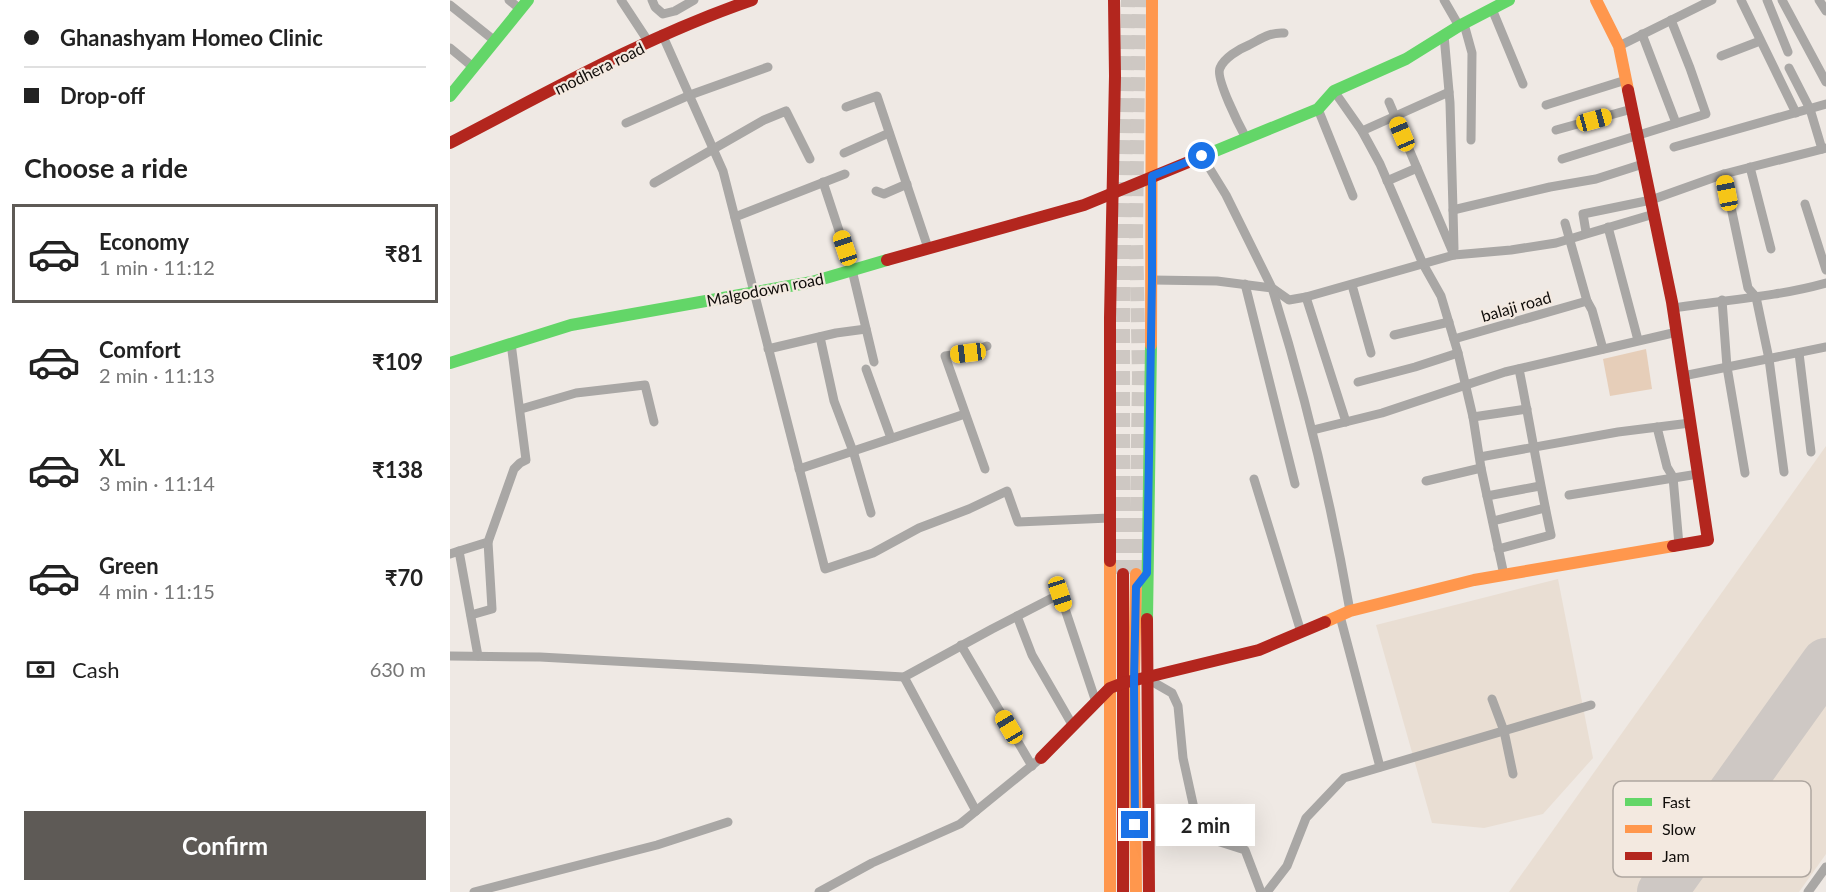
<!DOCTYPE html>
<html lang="en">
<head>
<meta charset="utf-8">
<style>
	:root { --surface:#fff; --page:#f2f2f2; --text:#222; --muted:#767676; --line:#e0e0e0; --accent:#5e5a56 }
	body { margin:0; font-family:Lato,sans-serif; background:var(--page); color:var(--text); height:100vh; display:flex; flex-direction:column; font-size:22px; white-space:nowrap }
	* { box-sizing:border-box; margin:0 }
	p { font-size:20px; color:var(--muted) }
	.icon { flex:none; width:33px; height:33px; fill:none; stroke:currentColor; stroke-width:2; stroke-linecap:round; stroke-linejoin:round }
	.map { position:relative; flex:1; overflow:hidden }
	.sheet { display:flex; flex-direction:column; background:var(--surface); width:450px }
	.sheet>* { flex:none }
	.top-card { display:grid; align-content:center; height:132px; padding:0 24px; background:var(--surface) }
	.end { position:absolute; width:27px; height:27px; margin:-14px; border:8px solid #1a73e8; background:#fff; box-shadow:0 0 0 3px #fff }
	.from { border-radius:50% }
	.bubble { position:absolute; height:42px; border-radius:0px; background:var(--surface); box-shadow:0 6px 24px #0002; font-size:20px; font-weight:700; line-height:42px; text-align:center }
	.car { position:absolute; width:18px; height:36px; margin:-18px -9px; border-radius:8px; box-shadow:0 0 4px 2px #0007; background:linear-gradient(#f5c518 24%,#345 0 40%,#f5c518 0 76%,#345 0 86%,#f5c518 0) }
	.top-card b { display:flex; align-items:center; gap:21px; height:57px; font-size:22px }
	.top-card b+b { border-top:2px solid var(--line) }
	.top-card i { width:15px; height:15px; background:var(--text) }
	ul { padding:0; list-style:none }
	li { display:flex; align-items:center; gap:18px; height:99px; margin:0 12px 9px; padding:0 12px; border:3px solid transparent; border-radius:0px }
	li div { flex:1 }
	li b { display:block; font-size:22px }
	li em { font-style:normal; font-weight:700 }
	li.on { border-color:var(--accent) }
	li>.icon { width:54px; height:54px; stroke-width:1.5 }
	h2 { padding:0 24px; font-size:27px; line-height:72px }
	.pay { display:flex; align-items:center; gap:15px; height:66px; padding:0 24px; font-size:22px }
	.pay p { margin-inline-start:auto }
	.action { display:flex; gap:12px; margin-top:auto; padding:12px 24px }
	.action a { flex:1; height:69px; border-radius:0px; background:var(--accent); color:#fff; font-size:24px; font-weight:700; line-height:69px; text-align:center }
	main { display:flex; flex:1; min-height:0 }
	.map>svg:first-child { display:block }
</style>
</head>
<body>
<main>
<section class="sheet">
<div class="top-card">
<b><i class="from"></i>Ghanashyam Homeo Clinic</b>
<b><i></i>Drop-off</b>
</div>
<h2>Choose a ride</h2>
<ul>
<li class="on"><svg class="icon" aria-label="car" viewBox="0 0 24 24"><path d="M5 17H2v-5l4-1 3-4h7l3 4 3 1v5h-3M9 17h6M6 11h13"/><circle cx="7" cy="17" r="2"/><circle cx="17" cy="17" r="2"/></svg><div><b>Economy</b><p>1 min · 11:12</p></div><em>₹81</em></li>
<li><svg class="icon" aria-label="car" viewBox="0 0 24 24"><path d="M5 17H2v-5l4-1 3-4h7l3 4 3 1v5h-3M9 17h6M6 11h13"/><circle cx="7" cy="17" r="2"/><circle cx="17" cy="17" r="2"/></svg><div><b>Comfort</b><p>2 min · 11:13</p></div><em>₹109</em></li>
<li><svg class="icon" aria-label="car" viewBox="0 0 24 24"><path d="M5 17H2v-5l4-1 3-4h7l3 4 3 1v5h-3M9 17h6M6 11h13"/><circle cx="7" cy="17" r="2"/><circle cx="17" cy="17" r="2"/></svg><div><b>XL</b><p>3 min · 11:14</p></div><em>₹138</em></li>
<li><svg class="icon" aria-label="car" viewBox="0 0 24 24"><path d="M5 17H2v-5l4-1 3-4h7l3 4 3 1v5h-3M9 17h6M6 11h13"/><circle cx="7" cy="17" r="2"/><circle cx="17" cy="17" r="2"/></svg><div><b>Green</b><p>4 min · 11:15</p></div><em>₹70</em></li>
</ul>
<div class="pay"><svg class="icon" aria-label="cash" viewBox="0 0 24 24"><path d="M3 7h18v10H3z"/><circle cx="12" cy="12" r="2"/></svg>Cash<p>630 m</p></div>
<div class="action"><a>Confirm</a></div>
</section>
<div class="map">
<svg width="1376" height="892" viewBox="0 0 1376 892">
	<rect width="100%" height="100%" fill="#efe9e4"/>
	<g fill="#e9ded3">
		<polygon points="1376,446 1376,854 1349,892 1059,892"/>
		<polygon points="1108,579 1143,758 1093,814 1034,828 982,823 926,625"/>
	</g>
	<polygon fill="#e6ceb9" points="1196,349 1202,389 1160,396 1153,359"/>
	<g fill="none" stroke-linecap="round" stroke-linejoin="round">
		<polyline stroke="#cec8c4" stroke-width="50" points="1212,892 1376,663"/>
		<g stroke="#cec8c3" stroke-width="14" stroke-dasharray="14 7" stroke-linecap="butt">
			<polyline points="673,574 673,307 678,0"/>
			<polyline points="686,574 689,376 686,235 689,0"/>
		</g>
		<g stroke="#a9a7a5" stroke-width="9">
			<polyline points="59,0 70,9"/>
			<polyline points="171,0 196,38"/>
			<polyline points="202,0 205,7 213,14 225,11 244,0"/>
			<polyline points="994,0 1009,26"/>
			<polyline points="1291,0 1346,113"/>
			<polyline points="1317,0 1338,52"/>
			<polyline points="1332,0 1376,82"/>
			<polyline points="1369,0 1376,11"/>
			<polyline points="0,5 45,41"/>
			<polyline points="1042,9 1073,84"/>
			<polyline points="1014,24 1022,53 1021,140"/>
			<polyline points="212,34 273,171 375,569 423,553 469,528 519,509 557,491 568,522 659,518"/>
			<polyline points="1192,34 1226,123"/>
			<polyline points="994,35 1000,103 1003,210 1100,187 1146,179 1193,164"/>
			<polyline points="1169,46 1262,0"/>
			<polyline points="0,48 23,67"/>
			<polyline points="1271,56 1310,41"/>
			<polyline points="1339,68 1360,109 1372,149"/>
			<polyline points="884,91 912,131 930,164 973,264 991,296 1008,353 1023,417 1031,468 1054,575"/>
			<polyline points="939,102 1004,255"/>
			<polyline points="1096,105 1176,80"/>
			<polyline points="396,107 427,96 478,248"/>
			<polyline points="868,109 903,196"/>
			<polyline points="176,123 240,95 318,67"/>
			<polyline points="1106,130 1182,109"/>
			<polyline points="912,131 999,92"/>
			<path d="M796 138C790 127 765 78 770 68 774 58 789 49 799 45 811 39 820 32 834 33"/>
			<polyline points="1224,147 1376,104"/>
			<polyline points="394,153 439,133"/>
			<polyline points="752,156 776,195 822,288 839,300 856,297 1004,255 1061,250 1106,243 1204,214"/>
			<polyline points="1112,159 1256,114 1240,68 1221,20"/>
			<polyline points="1300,167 1321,249"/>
			<polyline points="1274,174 1298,288 1306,297 1319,359 1334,472"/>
			<polyline points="937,181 967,168"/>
			<polyline points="373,182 402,270 424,362"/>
			<polyline points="204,183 314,120 336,111 360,159"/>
			<polyline points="426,191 434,194 457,184"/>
			<polyline points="1355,204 1376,270"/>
			<polyline points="1003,210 1004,249"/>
			<polyline points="285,217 395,174"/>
			<polyline points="1115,223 1137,301 1142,310 1153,349"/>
			<polyline points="1158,227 1188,340"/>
			<polyline points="1136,232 1133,214 1201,200 1274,174 1376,148"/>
			<path d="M702 280 767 281 822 288C855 394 881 501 900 611"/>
			<polyline points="795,284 845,484"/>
			<polyline points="902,285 921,353"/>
			<polyline points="856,297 896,422"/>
			<polyline points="1272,300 1277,367 1295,473"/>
			<path d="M1223 308C1274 300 1326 297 1376 283"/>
			<polyline points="944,335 999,322"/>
			<polyline points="370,337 384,401 404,454 421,513"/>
			<polyline points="1004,339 1137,301"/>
			<polyline points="318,349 386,333 416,329"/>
			<polyline points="1349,353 1361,452"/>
			<polyline points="416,369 441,438"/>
			<polyline points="1233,376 1376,347"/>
			<polyline points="908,382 965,367 1008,353"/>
			<polyline points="71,409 126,393 195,385 204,422"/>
			<polyline points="1023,417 1077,409"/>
			<polyline points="1207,427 1217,467 1223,477 1229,545"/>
			<polyline points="863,430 932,413 1055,372 1227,332"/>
			<polyline points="1030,457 1168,432 1240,423"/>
			<polyline points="349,469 515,414"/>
			<polyline points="535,469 495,356 517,353 537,346"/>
			<polyline points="804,479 851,632"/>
			<polyline points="976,481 1031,468"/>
			<polyline points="1119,495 1248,474"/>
			<polyline points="1037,496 1090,486"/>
			<polyline points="1043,521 1095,508"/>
			<path d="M1048 549 1101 535C1089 480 1080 424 1069 369"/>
			<polyline points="9,551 38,542 64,469 70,463 76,460 61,343"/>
			<polyline points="0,554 9,551 28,656"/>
			<polyline points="21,615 42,609 38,542"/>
			<polyline points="567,616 582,655 623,726"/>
			<polyline points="890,616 930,767"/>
			<polyline points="511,645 582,766"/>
			<polyline points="0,656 90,657 454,677 542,629 610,594 646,702"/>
			<polyline points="454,677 526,811"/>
			<polyline points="696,678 722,693 728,706 733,758 747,822 770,842 795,850 811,892"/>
			<polyline points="1042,699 1054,731 1063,774"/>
			<polyline points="24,892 207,845 278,822"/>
			<polyline points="369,892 422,863 510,824 591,758"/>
			<polyline points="817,892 837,866 856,818 894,778 1141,705"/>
			<polyline points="1358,892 1376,867"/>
		</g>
		<g stroke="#63d668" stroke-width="12">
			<polyline points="0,96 78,0"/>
			<polyline points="758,154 868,109 884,91 956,59 1009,26 1059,0"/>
			<polyline points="0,363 121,325 362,282 437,260"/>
			<polyline points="697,619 701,345"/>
		</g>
		<g stroke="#ff974d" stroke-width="12">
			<polyline points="1146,0 1169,46 1178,90"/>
			<polyline points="701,345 702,0"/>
			<polyline points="660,561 660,892"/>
			<polyline points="686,574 684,681 686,892"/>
			<polyline points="875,622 900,611 1024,580 1223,546"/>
		</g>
		<g stroke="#b3261e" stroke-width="12">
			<polyline points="1178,90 1222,302 1258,540 1223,546"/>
			<path d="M0 143C98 92 197 36 302 0"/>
			<polyline points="437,260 634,205 758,154"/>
			<polyline points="660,561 660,318 665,76 664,0"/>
			<polyline points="673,574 673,892"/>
			<polyline points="697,619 699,892"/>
			<polyline points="591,758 660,688 673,683 809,650 875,622"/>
		</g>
	</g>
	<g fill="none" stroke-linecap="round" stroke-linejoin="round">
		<polyline stroke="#1a73e8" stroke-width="8" points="685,825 684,681 686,587 697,573 702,280 702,176 752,156"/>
	</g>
	<g text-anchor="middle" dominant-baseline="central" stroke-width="4.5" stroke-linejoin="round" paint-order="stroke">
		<g font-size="16" fill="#100d0a" stroke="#f3e9e0">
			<text transform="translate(149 68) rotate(-26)">modhera road</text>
			<text transform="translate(315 289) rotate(-11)">Malgodown road</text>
			<text transform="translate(1066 306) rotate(-16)">balaji road</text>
		</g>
	</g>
	<rect x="1163" y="781" width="198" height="96" rx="9" fill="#f3e9e0" stroke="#afa7a0" stroke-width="1.5"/>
	<rect x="1175" y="798" width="27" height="8" fill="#63d668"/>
	<rect x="1175" y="825" width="27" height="8" fill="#ff974d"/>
	<rect x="1175" y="852" width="27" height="8" fill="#b3261e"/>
	<g font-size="16" fill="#100d0a">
		<text x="1212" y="808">Fast</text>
		<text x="1212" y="835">Slow</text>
		<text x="1212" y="862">Jam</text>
	</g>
</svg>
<i class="end from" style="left:752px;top:156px"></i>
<i class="end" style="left:685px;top:825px"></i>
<div class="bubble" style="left:706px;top:804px;width:99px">2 min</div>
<i class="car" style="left:1144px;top:120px;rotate:75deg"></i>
<i class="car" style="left:952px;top:134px;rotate:337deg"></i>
<i class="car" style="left:1277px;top:193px;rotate:349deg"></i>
<i class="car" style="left:395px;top:248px;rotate:342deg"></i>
<i class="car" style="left:518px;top:353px;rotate:263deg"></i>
<i class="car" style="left:610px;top:594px;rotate:162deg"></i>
<i class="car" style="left:559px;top:727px;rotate:329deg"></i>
</div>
</main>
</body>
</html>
